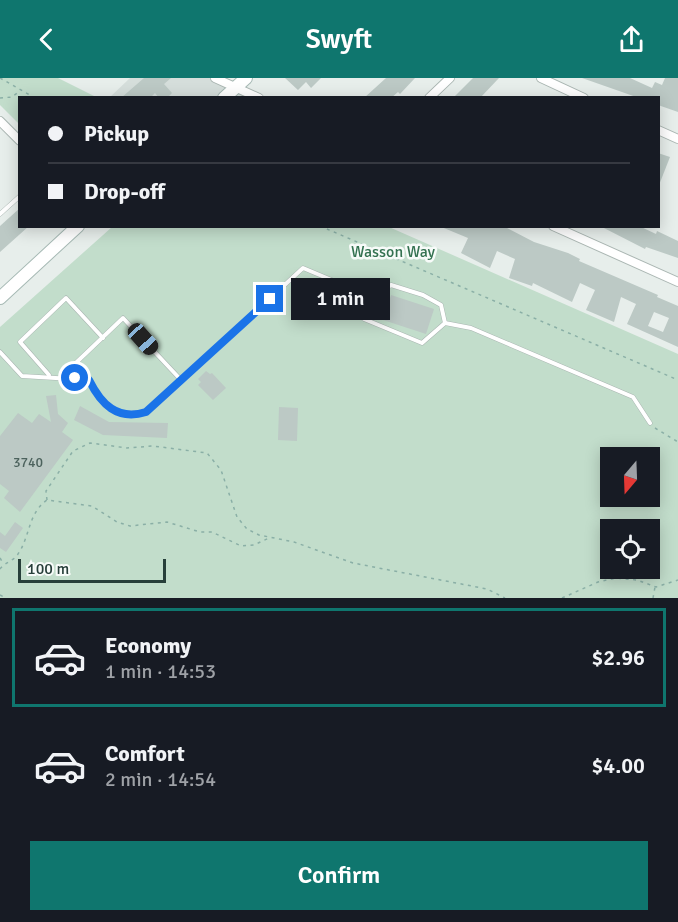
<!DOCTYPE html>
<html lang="en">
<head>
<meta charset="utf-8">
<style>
	:root { --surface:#171b24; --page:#242831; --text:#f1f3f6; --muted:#9ea1a6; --line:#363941; --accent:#0f766e }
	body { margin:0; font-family:Signika,sans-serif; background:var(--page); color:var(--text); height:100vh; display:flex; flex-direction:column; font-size:22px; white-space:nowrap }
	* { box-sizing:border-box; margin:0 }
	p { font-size:20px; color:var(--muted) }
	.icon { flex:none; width:33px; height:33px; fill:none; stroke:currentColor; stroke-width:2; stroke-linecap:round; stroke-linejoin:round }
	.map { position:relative; height:520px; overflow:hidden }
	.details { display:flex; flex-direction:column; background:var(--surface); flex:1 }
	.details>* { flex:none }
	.banner { position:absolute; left:18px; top:18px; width:642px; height:132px; border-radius:0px; box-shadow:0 3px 15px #0003; display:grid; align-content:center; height:132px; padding:0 30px; background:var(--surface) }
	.needle { width:39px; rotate:199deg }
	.fabs { position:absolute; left:600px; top:369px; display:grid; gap:12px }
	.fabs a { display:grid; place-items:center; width:60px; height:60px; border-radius:0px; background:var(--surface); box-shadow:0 3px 15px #0003; font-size:30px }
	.scale { position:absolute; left:18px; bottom:15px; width:148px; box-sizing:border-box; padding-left:6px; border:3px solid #273f3a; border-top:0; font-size:16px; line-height:21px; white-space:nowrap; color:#273f3a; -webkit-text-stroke:4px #f7fbf9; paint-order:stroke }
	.end { position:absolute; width:27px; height:27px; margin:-14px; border:8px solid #1a73e8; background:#fff; box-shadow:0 0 0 3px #fff }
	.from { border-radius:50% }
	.bubble { position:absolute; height:42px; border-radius:0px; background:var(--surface); box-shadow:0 3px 15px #0003; font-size:20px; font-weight:600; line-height:42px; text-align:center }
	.car { position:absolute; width:18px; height:36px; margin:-18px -9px; border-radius:8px; box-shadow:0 0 4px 2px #0007; background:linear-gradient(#222 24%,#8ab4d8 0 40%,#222 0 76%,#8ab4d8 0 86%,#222 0) }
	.banner b { display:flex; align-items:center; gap:21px; height:57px; font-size:22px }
	.banner b+b { border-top:2px solid var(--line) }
	.banner i { width:15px; height:15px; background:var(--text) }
	ul { padding:10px 0 0; list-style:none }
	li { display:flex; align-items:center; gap:18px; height:99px; margin:0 12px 9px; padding:0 18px; border:3px solid transparent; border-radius:0px }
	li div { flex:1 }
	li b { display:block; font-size:22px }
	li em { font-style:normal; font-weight:600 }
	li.current { border-color:var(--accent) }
	li>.icon { width:54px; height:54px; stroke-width:1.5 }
	.action { display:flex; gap:12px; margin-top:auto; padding:12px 30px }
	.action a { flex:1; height:69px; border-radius:0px; background:var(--accent); color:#fff; font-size:24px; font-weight:600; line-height:69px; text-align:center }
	header { display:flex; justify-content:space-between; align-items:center; height:78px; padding:0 30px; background:var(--accent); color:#fff; font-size:27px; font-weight:600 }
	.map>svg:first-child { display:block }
</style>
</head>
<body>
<header><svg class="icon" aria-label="back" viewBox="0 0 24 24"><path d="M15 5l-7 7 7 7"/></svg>Swyft<svg class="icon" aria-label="share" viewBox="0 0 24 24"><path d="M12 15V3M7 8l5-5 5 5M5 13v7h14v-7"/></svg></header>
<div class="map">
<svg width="678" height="520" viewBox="0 0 678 520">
	<rect width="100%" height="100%" fill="#e7eeeb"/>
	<polygon fill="#d5dedb" points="130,0 215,0 259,20 109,20"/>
	<g fill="#c2ddcb" fill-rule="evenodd">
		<polygon points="0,0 58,0 96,19 20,20 19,46 0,27"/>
		<path d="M112 149H389L678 276V520H0V249ZM610 380H650V418H610ZM610 452H650V490H610Z"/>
	</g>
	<g fill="#bcc9c5" fill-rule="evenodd">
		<polygon points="144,0 171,0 164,6 172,15 167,20 159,20 155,15 150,20 121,20"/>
		<polygon points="285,0 321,0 311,10 306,4 298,12"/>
		<polygon points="386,0 415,0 400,16 398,14 391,20 364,20"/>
		<polygon points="473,0 499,0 480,20 453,20"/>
		<polygon points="582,0 630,0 652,10 655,4 662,7 665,0 678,0 678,34 658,27 658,20 639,20"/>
		<polygon points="658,75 670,79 659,107 658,107"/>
		<polygon points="20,130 20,148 29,148 0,174 0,148"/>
		<path d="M439 148H503L534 164 568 175 580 181 579 183 658 217 657 219 678 228V269L627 246 636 226 621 219 614 244 586 232 595 212 580 205 572 224 533 205 532 208 509 200 515 181 497 173 490 190 461 175 468 160ZM654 234 669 240 663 254 648 248Z"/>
		<polygon points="600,148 639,148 656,156 657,153 678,163 678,180 646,169 645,171"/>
		<polygon points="391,217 434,231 426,256 383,242"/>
		<polygon points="206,293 210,296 212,295 226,310 213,322 198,307 201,304 198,301"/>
		<polygon points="56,317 58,336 68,345 62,354 73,362 20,434 4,420 9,413 0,406 0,358 18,335 32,345 39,336 51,344 46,318"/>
		<polygon points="80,328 109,344 168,345 167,360 103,357 74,342"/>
		<polygon points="279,329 298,330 297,363 278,362"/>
		<polygon points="15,444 23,450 6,474 0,470 0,454 5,458"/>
	</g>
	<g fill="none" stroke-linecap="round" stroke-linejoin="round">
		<g stroke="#aab6b2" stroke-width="5">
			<g id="lane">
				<polyline points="0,136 20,118"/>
				<polyline points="372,219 391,207 423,217 441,227 445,245"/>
				<path d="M0 274 22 298 89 302C101 326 116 343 146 335L303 190 372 219 364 241 422 265 445 245 471 250 633 319 650 345"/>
				<polyline points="49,297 20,264 66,220 103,260"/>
				<polyline points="61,299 123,240 181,302"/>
			</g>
		</g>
		<g stroke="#aab6b2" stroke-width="10">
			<g id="street">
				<polyline points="215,0 259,20"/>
				<polyline points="541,0 584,20"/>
				<polyline points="429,20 450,0"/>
				<polyline points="0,43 20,63"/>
				<polyline points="658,52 678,61"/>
				<polyline points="553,148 678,204"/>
			</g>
		</g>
		<g stroke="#a6b9b4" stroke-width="14">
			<g id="secondary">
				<polyline points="224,20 246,0"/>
				<polyline points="0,220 78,148"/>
			</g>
		</g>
		<g stroke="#8aafa6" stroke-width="1.5" stroke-dasharray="3 4.5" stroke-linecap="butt">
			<polyline points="0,0 35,20"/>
			<polyline points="0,20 12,19 20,13"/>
			<polyline points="320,148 678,302"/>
			<polyline points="655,350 678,364"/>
			<polyline points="47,422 46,413 73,373 90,365 127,370 153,368 207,375 221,392 237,439 247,451 259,457 294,464 353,485 487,511 505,520"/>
			<polyline points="0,480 3,485"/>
			<path d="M0 491C5 484 14 483 18 476 30 459 28 435 47 422L92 428 117 444 130 448 167 444 200 454H212L241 468 254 467 271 459"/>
			<polyline points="0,517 6,520"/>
			<polyline points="562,520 598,504 616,500 637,502 656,509 678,502"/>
			<polyline points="653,520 655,509"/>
		</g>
		<use href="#lane" stroke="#fff" stroke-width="4"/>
		<use href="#street" stroke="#fff" stroke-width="8"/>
		<use href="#secondary" stroke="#fff" stroke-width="12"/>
	</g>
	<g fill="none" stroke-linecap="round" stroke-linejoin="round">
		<path stroke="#1a73e8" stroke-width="8" d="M75 300 89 302C101 326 117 343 146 334L270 221"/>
	</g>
	<g text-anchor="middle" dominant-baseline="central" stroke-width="5" stroke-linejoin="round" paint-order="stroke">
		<g font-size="14" fill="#4c625d">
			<text x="28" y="384">3740</text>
		</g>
		<g font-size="16" fill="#347251" stroke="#f7fbf9">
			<text x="393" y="174">Wasson Way</text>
		</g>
	</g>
</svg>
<div class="fabs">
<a><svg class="needle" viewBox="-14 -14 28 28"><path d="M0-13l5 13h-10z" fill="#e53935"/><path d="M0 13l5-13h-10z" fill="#9ea1a6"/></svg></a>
<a><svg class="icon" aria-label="locate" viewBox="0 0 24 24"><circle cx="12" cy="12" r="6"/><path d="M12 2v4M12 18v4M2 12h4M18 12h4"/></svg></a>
</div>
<div class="scale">100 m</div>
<i class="end from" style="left:75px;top:300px"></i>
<i class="end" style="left:270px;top:221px"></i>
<div class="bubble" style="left:291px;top:200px;width:99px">1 min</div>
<i class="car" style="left:143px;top:261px;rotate:138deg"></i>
<div class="banner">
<b><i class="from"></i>Pickup</b>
<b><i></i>Drop-off</b>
</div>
</div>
<section class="details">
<ul>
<li class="current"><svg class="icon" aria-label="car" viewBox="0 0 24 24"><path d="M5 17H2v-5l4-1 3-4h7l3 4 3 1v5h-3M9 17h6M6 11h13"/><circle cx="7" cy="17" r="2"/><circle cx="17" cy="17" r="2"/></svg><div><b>Economy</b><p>1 min · 14:53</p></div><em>$2.96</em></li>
<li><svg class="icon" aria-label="car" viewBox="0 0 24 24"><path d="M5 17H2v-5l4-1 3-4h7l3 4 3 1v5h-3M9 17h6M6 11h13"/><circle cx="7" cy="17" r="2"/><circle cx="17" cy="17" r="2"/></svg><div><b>Comfort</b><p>2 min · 14:54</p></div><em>$4.00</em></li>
</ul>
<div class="action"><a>Confirm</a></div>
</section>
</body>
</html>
